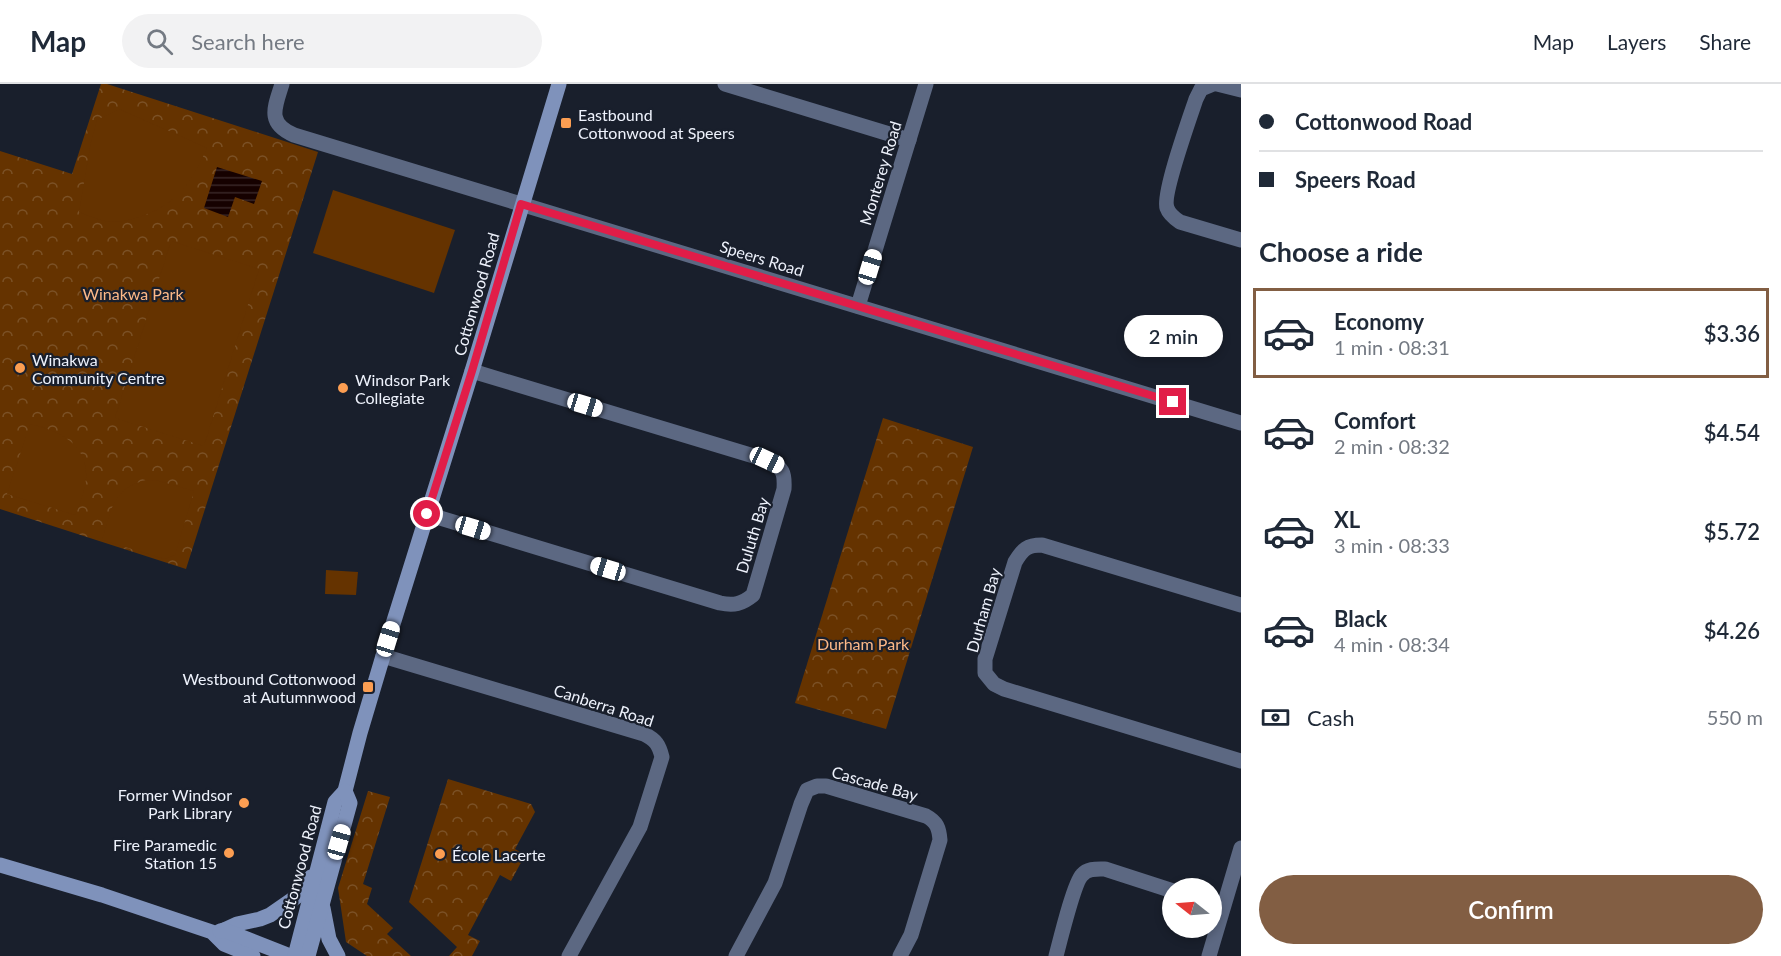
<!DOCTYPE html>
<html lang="en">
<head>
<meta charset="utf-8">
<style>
	:root { --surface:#fff; --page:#f2f2f3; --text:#1f2937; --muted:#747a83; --line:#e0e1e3; --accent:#825e43 }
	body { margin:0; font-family:Lato,sans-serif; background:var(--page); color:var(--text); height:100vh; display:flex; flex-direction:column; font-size:22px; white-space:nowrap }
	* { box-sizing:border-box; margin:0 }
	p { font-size:20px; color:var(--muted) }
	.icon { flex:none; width:33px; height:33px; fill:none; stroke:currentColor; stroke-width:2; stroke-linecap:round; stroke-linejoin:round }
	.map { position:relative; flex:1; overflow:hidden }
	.drawer { display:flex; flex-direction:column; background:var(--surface); width:540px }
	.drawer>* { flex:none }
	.guide { display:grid; align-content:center; height:132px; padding:0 18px; background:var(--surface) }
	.needle { width:39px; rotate:287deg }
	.tools { position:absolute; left:1162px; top:794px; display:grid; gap:12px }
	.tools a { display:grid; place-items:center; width:60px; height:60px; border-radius:50%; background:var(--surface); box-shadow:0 3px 9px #0003; font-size:30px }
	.end { position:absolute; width:27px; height:27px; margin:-14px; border:8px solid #e11d48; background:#fff; box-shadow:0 0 0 3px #fff }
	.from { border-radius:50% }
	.bubble { position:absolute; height:42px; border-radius:21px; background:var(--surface); box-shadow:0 3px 9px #0003; font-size:20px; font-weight:600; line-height:42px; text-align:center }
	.car { position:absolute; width:18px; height:36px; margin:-18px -9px; border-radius:8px; box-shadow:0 0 4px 2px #0007; background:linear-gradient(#fff 24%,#345 0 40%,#fff 0 76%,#345 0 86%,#fff 0) }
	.guide b { display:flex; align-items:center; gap:21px; height:57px; font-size:22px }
	.guide b+b { border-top:2px solid var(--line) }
	.guide i { width:15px; height:15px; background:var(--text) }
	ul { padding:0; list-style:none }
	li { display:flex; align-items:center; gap:18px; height:90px; margin:0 12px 9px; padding:0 6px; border:3px solid transparent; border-radius:0px }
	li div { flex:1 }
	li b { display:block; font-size:22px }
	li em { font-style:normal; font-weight:600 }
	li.on { border-color:var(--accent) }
	li>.icon { width:54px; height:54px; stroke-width:1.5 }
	h2 { padding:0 18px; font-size:27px; line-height:72px }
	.pay { display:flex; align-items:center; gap:15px; height:66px; padding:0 18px; font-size:22px }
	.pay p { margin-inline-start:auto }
	.primary-button { display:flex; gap:12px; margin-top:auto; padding:12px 18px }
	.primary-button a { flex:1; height:69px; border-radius:36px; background:var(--accent); color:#fff; font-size:24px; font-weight:600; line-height:69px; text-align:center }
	header { display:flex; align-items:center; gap:36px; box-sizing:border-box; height:84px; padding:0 30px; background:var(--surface); border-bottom:2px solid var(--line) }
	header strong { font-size:28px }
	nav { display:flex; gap:33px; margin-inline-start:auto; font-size:21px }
	.search { width:420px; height:54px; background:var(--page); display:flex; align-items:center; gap:15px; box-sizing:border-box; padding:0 21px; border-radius:33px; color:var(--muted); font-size:22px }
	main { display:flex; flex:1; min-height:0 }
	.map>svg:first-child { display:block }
</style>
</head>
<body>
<header>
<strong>Map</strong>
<div class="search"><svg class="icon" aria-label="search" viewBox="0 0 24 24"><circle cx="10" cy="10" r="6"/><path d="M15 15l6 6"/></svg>Search here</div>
<nav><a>Map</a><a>Layers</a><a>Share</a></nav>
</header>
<main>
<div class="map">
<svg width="1241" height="872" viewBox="0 0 1241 872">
	<defs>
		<pattern id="park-crowns" width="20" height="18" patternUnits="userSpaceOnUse" patternTransform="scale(1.5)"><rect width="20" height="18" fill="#653300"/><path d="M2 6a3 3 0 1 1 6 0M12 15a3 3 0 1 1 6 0" fill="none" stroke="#7b5126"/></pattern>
		<pattern id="water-rules" width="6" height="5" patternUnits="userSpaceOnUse" patternTransform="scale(1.5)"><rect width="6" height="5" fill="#160100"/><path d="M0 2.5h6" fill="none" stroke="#382626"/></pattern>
	</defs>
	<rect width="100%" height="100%" fill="#191f2c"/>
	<g fill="url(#park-crowns)">
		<polygon points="101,0 107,0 318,68 186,485 0,425 0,67 72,90"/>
		<polygon points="883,334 973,363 886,645 795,619"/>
		<polygon points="448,695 531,720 535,728 515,765 525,771 511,797 500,791 468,851 480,857 472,872 449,872 457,863 409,818"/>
		<polygon points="368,707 390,713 363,800 372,804 367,820 393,844 387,850 411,872 367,872 346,858 338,804"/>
	</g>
	<g fill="#653300">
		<path d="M119 25 207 64C192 97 178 120 142 132 131 136 117 139 105 137 96 135 87 131 79 128L91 58 97 36Z"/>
		<polygon points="333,106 455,146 434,209 313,169"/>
		<polygon points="171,157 259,185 204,362 115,334"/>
		<path d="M30 340C58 346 88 360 86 394 85 407 80 419 75 431L7 410Z"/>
		<path d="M146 396 159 397 194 407 175 471 165 475 102 456C111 426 113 404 146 396Z"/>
		<polygon points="326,486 358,488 356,511 325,510"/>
	</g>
	<polygon fill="url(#water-rules)" points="217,83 262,97 254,120 235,113 228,133 204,124"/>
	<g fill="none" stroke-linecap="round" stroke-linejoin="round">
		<g stroke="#5c6882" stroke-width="15">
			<path d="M282 0C275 23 266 39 294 51L1241 339"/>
			<polyline points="725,0 909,56"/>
			<path d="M1213 0 1201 5 1196 15C1190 33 1162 111 1167 124 1169 130 1174 134 1180 138L1241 156"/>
			<polyline points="1217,0 1241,6"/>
			<polyline points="858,222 926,0"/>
			<path d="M427 430 720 519C734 522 742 520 753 511L784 405C785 388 783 384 767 376L472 287"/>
			<path d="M1241 521 1042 461C1027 461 1023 465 1015 478L985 575V589L994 600 1004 605 1241 677"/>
			<path d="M383 572 644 650C656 656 659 661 662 673L640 743 569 872"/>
			<path d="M736 872 775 799 801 720 807 706 817 702H826L926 732C937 738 939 744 940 756L911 851 900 872"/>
			<path d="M1056 872C1060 857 1074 799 1082 791 1088 784 1097 785 1105 785L1173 807"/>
			<polyline points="1209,872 1241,764"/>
		</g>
		<g stroke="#7f92bb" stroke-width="15">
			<polyline points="0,781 102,811 212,848 224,860 253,872"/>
			<polyline points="323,824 329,855 338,872"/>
			<polyline points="224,846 237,840 260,835 270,831 296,813 311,793"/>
			<polyline points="220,847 224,846 290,872"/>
			<polyline points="295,872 335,718 345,707 360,649 383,572 472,287 559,0"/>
			<polyline points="308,872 350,719 345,707"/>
		</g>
	</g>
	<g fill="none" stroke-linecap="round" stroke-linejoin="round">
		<polyline stroke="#e11d48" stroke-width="8" points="427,430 472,287 521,120 1173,318"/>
	</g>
	<g fill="#fc9e52" stroke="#191f2c" stroke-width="2">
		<rect x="560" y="33" width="12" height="12" rx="3"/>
		<circle cx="20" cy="284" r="6"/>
		<circle cx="343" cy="304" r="6"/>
		<rect x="362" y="597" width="12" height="12" rx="3"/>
		<circle cx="244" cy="719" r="6"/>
		<circle cx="229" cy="769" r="6"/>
		<circle cx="440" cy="770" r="6"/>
	</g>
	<g text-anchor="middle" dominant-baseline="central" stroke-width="4.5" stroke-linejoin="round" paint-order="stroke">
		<g font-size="16" fill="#eef2fc" stroke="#191f2c" text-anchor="start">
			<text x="578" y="30">Eastbound<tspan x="578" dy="18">Cottonwood at Speers</tspan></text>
			<text x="32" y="275">Winakwa<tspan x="32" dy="18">Community Centre</tspan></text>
			<text x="355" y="295">Windsor Park<tspan x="355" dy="18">Collegiate</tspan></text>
			<text x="356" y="594" text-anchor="end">Westbound Cottonwood<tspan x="356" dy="18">at Autumnwood</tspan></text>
			<text x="232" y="710" text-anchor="end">Former Windsor<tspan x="232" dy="18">Park Library</tspan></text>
			<text x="217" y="760" text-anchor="end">Fire Paramedic<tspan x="217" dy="18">Station 15</tspan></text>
			<text x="452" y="770">École Lacerte</text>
		</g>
		<g font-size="16" fill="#eef2fc" stroke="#191f2c">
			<text transform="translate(880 89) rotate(-73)">Monterey Road</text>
			<text transform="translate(762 174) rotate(17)">Speers Road</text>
			<text transform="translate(476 210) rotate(-74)">Cottonwood Road</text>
			<text transform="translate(752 451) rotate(-73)">Duluth Bay</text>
			<text transform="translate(983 526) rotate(-74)">Durham Bay</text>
			<text transform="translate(604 621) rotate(18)">Canberra Road</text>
			<text transform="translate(875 699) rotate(16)">Cascade Bay</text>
			<text transform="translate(299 783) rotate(-75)">Cottonwood Road</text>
		</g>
		<g font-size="16" fill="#fdb988" stroke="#191f2c">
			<text x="133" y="209">Winakwa Park</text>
			<text x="863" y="559">Durham Park</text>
		</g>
	</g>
</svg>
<div class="tools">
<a><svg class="needle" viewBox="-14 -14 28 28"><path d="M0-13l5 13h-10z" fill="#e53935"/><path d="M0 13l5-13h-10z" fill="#747a83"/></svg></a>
</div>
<i class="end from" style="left:427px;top:430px"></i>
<i class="end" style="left:1173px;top:318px"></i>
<div class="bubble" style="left:1124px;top:231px;width:99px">2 min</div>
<i class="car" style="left:870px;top:183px;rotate:17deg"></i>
<i class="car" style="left:585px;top:321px;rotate:107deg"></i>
<i class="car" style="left:767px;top:376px;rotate:115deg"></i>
<i class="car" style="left:473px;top:444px;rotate:107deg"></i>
<i class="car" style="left:608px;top:485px;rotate:287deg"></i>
<i class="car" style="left:388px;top:555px;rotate:17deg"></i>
<i class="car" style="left:339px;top:758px;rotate:16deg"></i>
</div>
<section class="drawer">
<div class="guide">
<b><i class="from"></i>Cottonwood Road</b>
<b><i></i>Speers Road</b>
</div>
<h2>Choose a ride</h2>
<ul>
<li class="on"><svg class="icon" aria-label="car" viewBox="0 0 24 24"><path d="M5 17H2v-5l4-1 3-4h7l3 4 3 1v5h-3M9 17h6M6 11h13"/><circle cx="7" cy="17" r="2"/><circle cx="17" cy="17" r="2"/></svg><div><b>Economy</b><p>1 min · 08:31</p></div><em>$3.36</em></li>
<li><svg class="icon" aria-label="car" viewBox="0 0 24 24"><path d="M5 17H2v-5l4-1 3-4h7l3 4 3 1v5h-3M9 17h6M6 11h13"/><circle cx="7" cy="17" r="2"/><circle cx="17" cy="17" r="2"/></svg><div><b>Comfort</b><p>2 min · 08:32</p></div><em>$4.54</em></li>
<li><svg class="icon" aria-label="car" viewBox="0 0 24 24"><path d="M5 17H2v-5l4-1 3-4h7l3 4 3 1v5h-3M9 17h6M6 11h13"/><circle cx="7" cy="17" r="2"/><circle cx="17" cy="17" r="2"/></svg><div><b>XL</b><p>3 min · 08:33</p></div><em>$5.72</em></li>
<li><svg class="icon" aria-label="car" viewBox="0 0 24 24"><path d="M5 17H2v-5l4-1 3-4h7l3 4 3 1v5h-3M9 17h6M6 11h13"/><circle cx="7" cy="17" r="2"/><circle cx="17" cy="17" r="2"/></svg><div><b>Black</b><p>4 min · 08:34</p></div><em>$4.26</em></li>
</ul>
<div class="pay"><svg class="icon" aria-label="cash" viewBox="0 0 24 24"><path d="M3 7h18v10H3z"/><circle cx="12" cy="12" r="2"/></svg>Cash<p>550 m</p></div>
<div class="primary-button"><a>Confirm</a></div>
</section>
</main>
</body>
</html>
